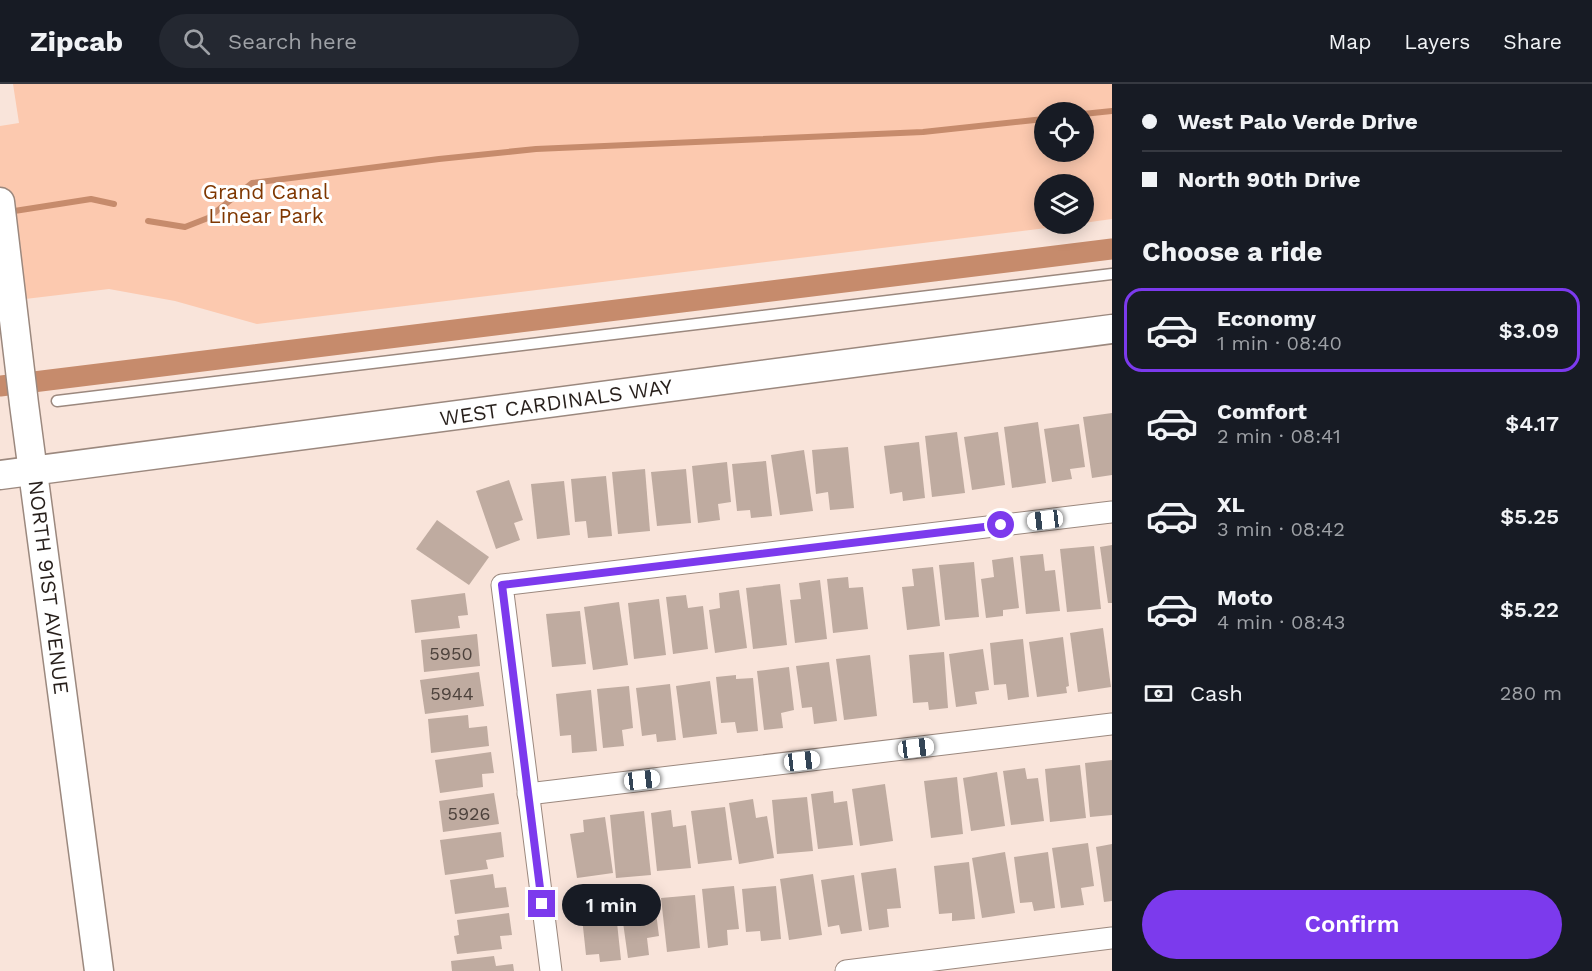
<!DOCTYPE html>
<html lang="en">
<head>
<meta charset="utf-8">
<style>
	:root { --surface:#171b24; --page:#242831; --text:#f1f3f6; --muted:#9ea1a6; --line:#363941; --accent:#7c3aed }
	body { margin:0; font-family:"Work Sans",sans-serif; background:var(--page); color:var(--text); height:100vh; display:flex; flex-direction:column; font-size:22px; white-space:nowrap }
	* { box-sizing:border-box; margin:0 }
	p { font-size:20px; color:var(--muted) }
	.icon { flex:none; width:33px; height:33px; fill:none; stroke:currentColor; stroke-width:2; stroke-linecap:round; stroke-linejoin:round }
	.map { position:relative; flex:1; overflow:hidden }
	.panel { display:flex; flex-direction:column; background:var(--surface); width:480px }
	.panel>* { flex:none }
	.top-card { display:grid; align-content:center; height:132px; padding:0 30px; background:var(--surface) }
	.tools { position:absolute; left:1034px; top:18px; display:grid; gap:12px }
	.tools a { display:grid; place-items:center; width:60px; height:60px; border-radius:50%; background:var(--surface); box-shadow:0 3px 15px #0003; font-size:30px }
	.end { position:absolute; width:27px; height:27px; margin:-14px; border:8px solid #7c3aed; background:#fff; box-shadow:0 0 0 3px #fff }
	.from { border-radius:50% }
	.bubble { position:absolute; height:42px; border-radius:21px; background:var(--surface); box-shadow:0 3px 15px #0003; font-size:20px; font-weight:600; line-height:42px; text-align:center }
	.car { position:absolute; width:18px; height:36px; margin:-18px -9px; border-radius:8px; box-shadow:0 0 4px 2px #0007; background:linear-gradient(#fff 24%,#345 0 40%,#fff 0 76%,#345 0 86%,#fff 0) }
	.top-card b { display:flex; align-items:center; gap:21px; height:57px; font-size:22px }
	.top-card b+b { border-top:2px solid var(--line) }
	.top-card i { width:15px; height:15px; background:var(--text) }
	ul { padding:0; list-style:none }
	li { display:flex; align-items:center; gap:18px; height:84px; margin:0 12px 9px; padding:0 18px; border:3px solid transparent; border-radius:18px }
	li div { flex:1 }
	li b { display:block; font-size:22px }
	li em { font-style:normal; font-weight:600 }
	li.selected { border-color:var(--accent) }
	li>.icon { width:54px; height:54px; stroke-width:1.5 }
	h2 { padding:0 30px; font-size:27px; line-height:72px }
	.pay { display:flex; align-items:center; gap:15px; height:66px; padding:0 30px; font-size:22px }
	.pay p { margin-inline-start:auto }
	.primary-button { display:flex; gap:12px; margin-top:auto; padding:12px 30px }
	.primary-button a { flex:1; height:69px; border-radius:36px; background:var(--accent); color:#fff; font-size:24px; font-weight:600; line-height:69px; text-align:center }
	header { display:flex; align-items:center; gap:36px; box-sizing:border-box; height:84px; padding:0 30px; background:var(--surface); border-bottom:2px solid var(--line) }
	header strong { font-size:28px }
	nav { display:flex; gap:33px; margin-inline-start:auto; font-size:21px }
	.search { width:420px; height:54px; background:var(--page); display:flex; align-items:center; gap:15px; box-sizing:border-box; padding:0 21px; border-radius:33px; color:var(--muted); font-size:22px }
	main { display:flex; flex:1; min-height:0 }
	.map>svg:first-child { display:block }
</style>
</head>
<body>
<header>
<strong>Zipcab</strong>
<div class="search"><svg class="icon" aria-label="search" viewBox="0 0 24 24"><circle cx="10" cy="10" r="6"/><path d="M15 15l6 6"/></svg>Search here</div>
<nav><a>Map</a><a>Layers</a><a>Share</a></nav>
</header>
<main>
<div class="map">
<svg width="1112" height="887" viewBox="0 0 1112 887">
	<rect width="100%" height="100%" fill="#f9e4da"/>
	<path fill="#fcc9af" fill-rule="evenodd" d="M13 0H1112V135L1083 139V100H1044V140H1079L257 240 175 217 109 205 0 218V42L19 39ZM1044 28H1083V68H1044Z"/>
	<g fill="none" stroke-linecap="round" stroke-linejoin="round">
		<g stroke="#c68b6c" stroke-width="6">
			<polyline points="1083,30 1112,27"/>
			<polyline points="8,128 91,115 114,120"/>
			<polyline points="148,137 185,143 208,134 252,99 439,75 536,65 923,48 1044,35"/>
		</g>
		<polyline stroke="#c68b6c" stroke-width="21" points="0,302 1112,165"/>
	</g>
	<g fill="#bfaba0">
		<polygon points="1112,329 1112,391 1092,394 1083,333"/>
		<polygon points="1038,338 1046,399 1012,404 1004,343"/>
		<polygon points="1079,340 1085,383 1070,385 1072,395 1052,398 1044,345"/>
		<polygon points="957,348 965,409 932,413 925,352"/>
		<polygon points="998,348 1005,401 972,406 964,353"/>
		<polygon points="919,358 925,414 903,417 902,408 890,410 884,362"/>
		<polygon points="848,363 854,424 830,426 828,408 816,410 812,366"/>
		<polygon points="804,366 813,427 780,431 771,371"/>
		<polygon points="766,377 772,432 751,434 750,426 737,427 732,380"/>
		<polygon points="727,378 731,418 718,420 720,436 698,439 692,382"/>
		<polygon points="645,385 650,447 618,450 612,388"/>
		<polygon points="686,385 691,439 657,442 651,388"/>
		<polygon points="606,392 612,452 588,454 586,437 575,438 571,395"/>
		<polygon points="509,396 523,436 514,439 520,456 496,465 476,407"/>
		<polygon points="564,397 570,451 537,455 531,400"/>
		<polygon points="437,436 489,473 469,501 416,465"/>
		<polygon points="1112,461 1112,519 1108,519 1100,463"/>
		<polygon points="1094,462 1101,525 1067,528 1060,465"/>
		<polygon points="1043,470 1045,487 1055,486 1060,527 1026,530 1020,472"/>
		<polygon points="1013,473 1019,524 1003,526 1003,532 986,534 981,495 994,493 992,476"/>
		<polygon points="974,478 979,533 945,536 939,481"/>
		<polygon points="933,483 940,542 907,546 902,503 914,502 912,485"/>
		<polygon points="848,493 849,504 863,503 868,545 833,549 827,495"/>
		<polygon points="820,496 827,555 795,559 790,516 801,515 799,499"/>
		<polygon points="780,500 787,561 753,565 746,504"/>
		<polygon points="739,506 747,564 715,569 709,526 720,524 719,509"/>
		<polygon points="465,509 468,531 458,532 460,544 415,549 411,516"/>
		<polygon points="686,511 688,524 703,522 708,565 673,570 666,513"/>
		<polygon points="659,515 666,571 634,575 628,519"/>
		<polygon points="619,518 628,581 593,586 584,523"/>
		<polygon points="580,527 586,580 552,583 546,530"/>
		<polygon points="1103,544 1111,603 1078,608 1070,549"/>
		<polygon points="477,550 480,582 424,588 421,556"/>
		<polygon points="1063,553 1069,602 1066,603 1067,609 1037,613 1029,558"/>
		<polygon points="1023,555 1029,613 1008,616 1006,600 994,601 990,559"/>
		<polygon points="983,565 989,606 975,608 977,620 956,623 949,570"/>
		<polygon points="944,568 948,624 929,626 928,618 913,619 909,571"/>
		<polygon points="870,571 877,632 844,636 836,575"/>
		<polygon points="829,578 837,637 814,640 812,623 802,624 796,582"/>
		<polygon points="789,583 794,626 781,629 783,644 764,646 757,587"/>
		<polygon points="479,588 484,622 425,630 420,596"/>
		<polygon points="736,591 736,595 753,594 758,647 737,649 735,638 721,639 716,593"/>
		<polygon points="710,597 717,650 683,654 676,602"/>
		<polygon points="670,600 676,656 657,658 656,650 642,652 636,604"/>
		<polygon points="629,602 633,644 622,646 624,662 603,664 597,605"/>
		<polygon points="591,606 597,667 572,669 571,651 560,652 556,610"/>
		<polygon points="468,631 469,644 487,642 489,662 431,669 428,635"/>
		<polygon points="491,668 494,689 482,690 483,703 440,709 435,676"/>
		<polygon points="1112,676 1112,731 1090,733 1085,679"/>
		<polygon points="1080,681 1086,734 1050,738 1045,685"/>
		<polygon points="1025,684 1027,695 1038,694 1044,737 1011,741 1003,687"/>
		<polygon points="997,688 1005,742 971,747 963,694"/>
		<polygon points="957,693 963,750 931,754 924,697"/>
		<polygon points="885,700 893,757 860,762 852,705"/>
		<polygon points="833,707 834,719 847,717 853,761 818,765 811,710"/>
		<polygon points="494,709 499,740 443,748 439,717"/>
		<polygon points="807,713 813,767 777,770 772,716"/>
		<polygon points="753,715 756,734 767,732 774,774 739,780 729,719"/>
		<polygon points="725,723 732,776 698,780 691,727"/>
		<polygon points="671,726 673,743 686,741 691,784 657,787 651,729"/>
		<polygon points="644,727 651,791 616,794 610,731"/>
		<polygon points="605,733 613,789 577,794 570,750 584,748 583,736"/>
		<polygon points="501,748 504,773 486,776 488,785 445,791 440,756"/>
		<polygon points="1088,759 1094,802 1081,804 1084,821 1061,824 1052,764"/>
		<polygon points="1112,760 1112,817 1104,818 1096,763"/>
		<polygon points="1005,768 1015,829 982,834 972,774"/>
		<polygon points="1048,768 1055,824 1034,827 1032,818 1020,819 1014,773"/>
		<polygon points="969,778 975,835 952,837 952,829 939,830 934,782"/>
		<polygon points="896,784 901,824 887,825 889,843 869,846 861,789"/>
		<polygon points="493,790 495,804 506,803 509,823 455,830 450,796"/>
		<polygon points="813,790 822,851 789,856 780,795"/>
		<polygon points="854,791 862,847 841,850 839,841 828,843 821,796"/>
		<polygon points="734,802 739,845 727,846 728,861 708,864 702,805"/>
		<polygon points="776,802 781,855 761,857 760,847 746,848 742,805"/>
		<polygon points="695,811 700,864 667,868 661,814"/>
		<polygon points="654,813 659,852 647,854 649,871 628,874 620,817"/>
		<polygon points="615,820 621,876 600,878 599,870 586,871 581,824"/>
		<polygon points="509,829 512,851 500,852 502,865 457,870 454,852 459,851 457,836"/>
		<polygon points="494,872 496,882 513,880 514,887 452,887 451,877"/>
	</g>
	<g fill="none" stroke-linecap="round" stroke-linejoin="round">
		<g stroke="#9b887e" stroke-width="13">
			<polyline id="service" points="57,317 1112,190"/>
		</g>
		<g stroke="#9b887e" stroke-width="23">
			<g id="minor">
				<polyline points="528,710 1112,640"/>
				<polyline points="551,887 502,501 1112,428"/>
				<polyline points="846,887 1112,854"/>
			</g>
		</g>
		<g stroke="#9b887e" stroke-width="31">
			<g id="secondary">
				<polyline points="0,118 24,320 99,887"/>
				<polyline points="0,391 1112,245"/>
			</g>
		</g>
		<use href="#service" stroke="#fff" stroke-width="10"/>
		<use href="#minor" stroke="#fff" stroke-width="21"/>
		<use href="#secondary" stroke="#fff" stroke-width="28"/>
	</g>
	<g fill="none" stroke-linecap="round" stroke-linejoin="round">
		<polyline stroke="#7c3aed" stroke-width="8" points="542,820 502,501 1001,441"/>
	</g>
	<g text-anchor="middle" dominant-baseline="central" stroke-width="6" stroke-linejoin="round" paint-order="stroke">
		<g font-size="18" fill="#4d423c">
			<text x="451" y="569">5950</text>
			<text x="452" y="609">5944</text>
			<text x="469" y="729">5926</text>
		</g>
		<g font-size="21" fill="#7f3701" stroke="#fff">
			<text x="266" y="107">Grand Canal<tspan x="266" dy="24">Linear Park</tspan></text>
		</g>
		<g font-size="21" fill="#271f1b" stroke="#fff">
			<text transform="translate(556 318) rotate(-8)">WEST CARDINALS WAY</text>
			<text transform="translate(49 503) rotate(83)">NORTH 91ST AVENUE</text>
		</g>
	</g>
</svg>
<div class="tools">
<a><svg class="icon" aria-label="locate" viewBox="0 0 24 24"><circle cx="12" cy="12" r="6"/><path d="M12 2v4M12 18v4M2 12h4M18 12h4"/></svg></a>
<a><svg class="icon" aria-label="layers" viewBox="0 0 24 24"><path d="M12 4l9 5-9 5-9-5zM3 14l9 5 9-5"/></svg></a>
</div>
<i class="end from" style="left:1001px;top:441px"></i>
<i class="end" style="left:542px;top:820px"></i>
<div class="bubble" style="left:562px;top:800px;width:99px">1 min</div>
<i class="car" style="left:1045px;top:436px;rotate:263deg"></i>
<i class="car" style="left:916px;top:664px;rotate:83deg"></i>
<i class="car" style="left:802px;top:677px;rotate:83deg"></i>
<i class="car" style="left:642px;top:696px;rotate:83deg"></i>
</div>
<section class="panel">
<div class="top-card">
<b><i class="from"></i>West Palo Verde Drive</b>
<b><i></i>North 90th Drive</b>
</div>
<h2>Choose a ride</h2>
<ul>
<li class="selected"><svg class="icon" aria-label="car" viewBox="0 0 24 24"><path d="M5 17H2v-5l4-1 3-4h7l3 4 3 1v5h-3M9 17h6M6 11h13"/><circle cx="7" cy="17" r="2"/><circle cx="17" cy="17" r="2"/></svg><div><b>Economy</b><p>1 min · 08:40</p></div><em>$3.09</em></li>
<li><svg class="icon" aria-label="car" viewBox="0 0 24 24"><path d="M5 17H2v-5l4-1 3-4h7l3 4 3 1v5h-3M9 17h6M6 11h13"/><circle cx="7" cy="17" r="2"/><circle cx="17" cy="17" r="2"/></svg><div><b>Comfort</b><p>2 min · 08:41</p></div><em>$4.17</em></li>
<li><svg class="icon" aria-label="car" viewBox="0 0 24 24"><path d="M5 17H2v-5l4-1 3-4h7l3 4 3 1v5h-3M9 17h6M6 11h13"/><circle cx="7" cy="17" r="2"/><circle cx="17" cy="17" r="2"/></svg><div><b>XL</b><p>3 min · 08:42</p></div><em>$5.25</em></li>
<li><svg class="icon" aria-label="car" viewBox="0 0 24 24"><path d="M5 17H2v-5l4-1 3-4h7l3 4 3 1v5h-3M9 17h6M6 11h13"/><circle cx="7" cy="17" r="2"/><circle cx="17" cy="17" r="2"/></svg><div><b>Moto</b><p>4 min · 08:43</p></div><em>$5.22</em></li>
</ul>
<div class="pay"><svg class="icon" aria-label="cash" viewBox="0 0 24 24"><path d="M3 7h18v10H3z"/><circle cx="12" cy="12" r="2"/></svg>Cash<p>280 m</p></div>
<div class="primary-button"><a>Confirm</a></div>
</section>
</main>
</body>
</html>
